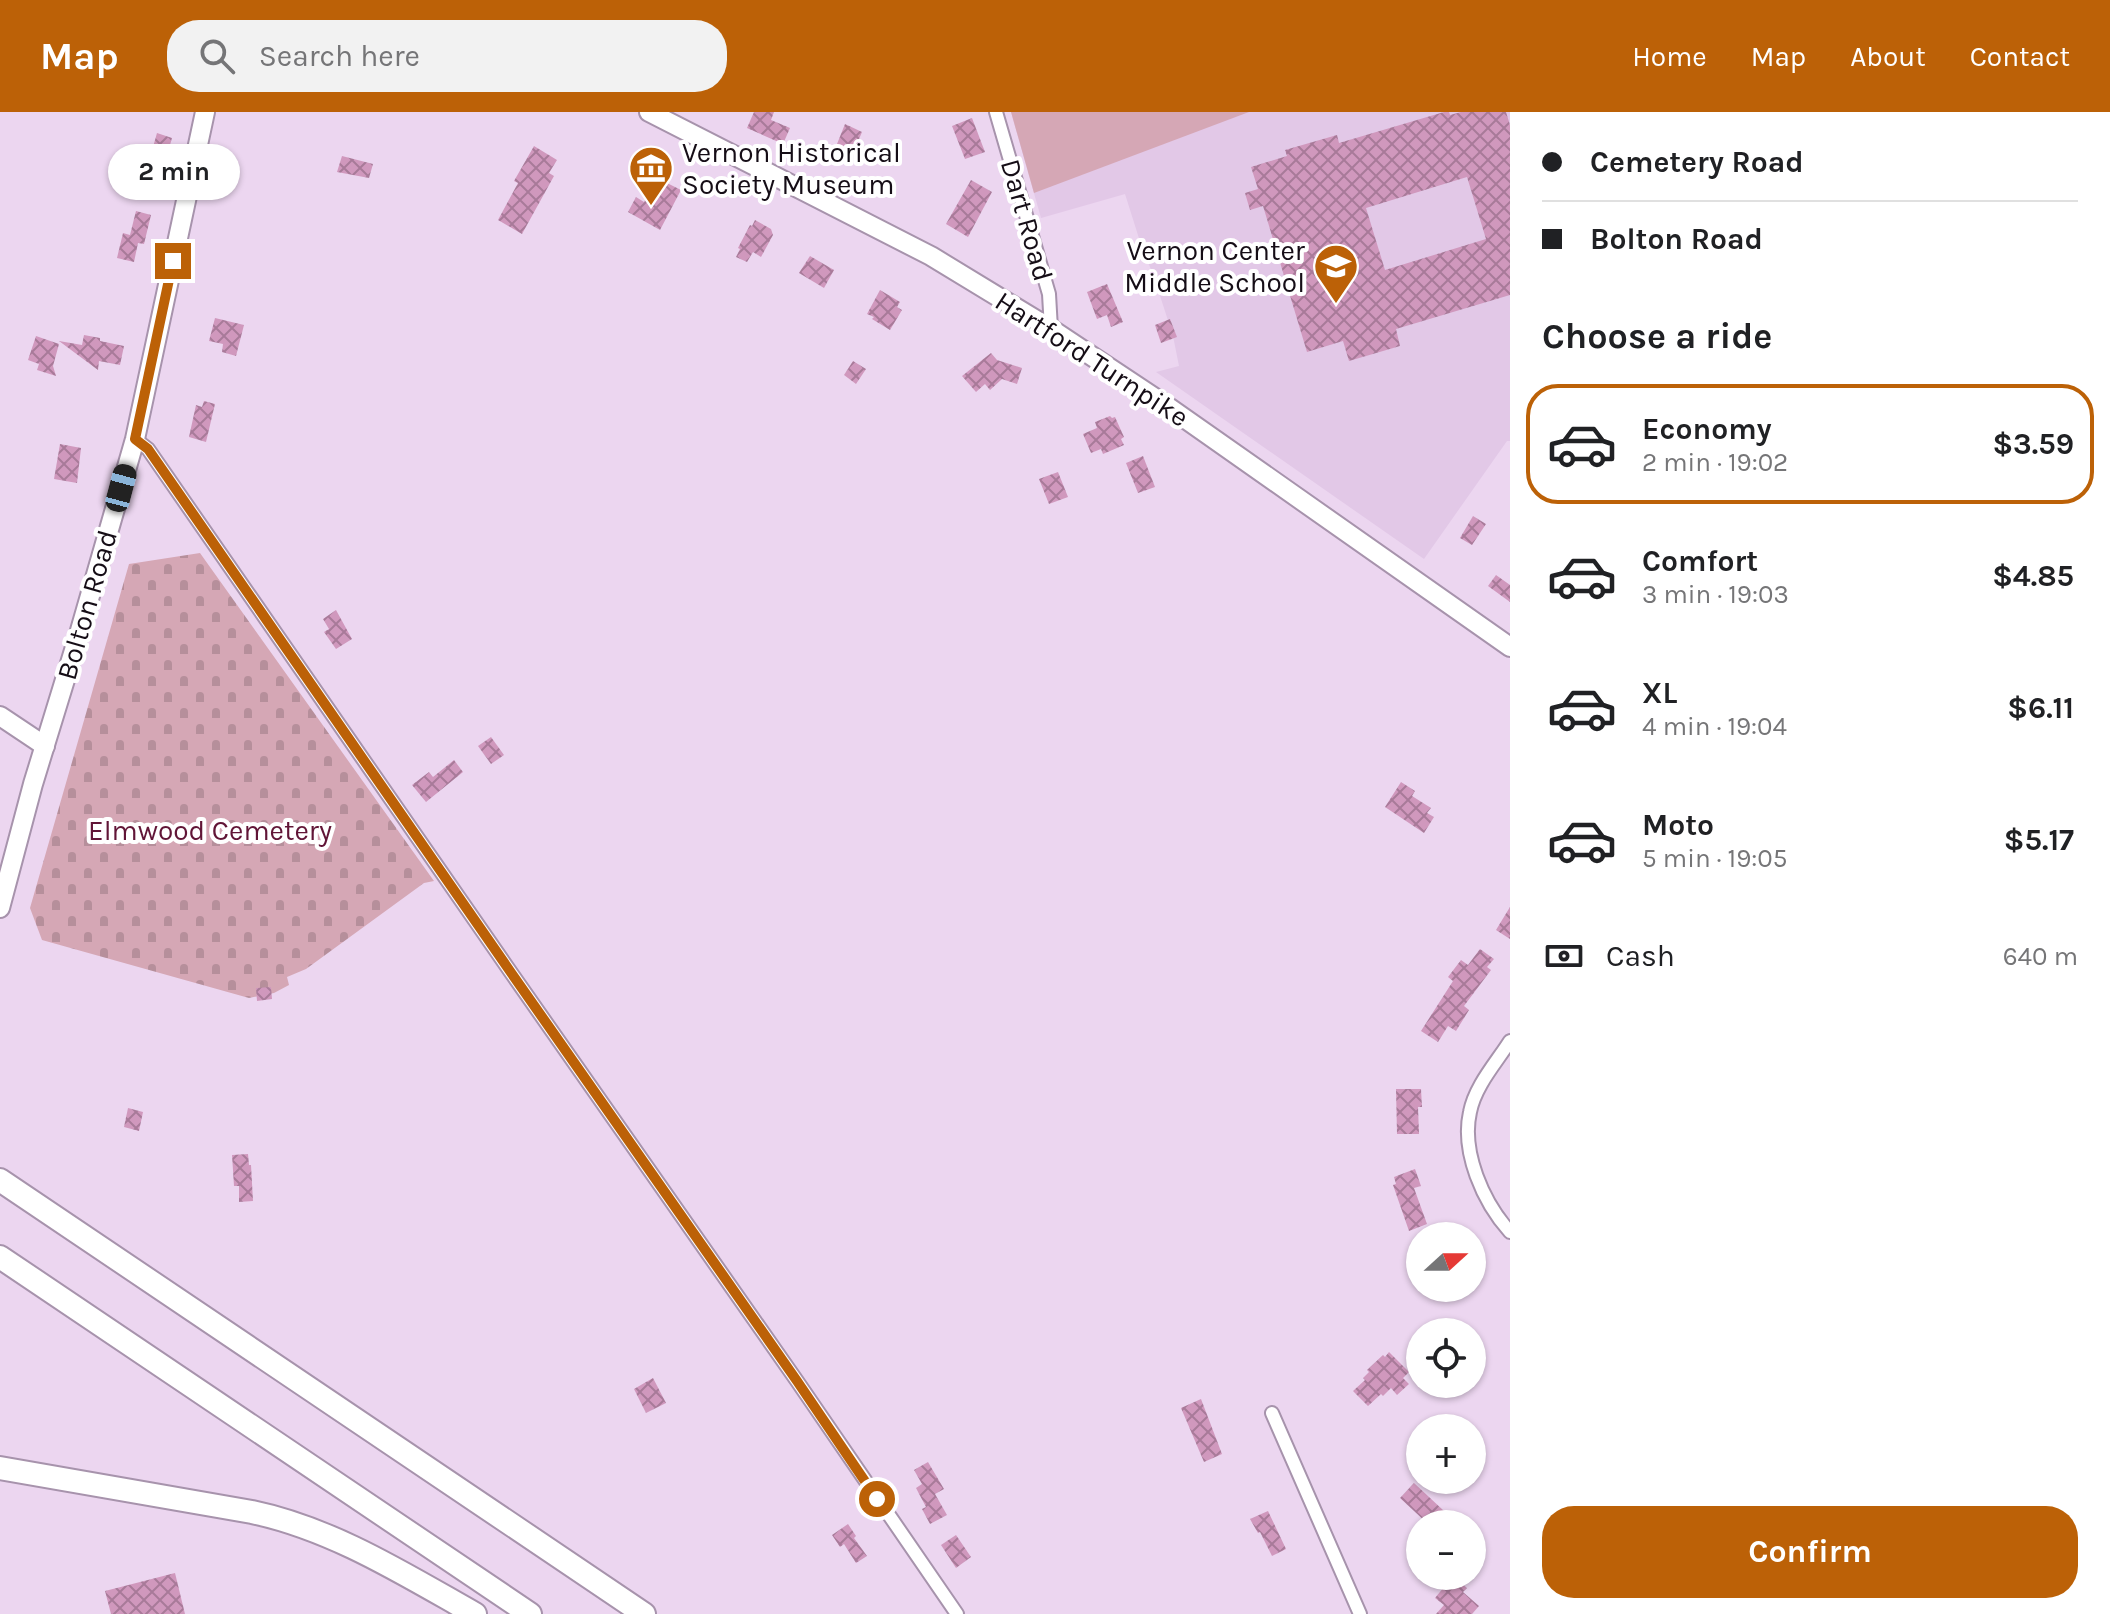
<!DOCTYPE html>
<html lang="en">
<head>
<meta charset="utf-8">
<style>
	:root { --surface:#fff; --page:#f2f2f2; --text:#202124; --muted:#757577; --line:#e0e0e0; --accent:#bc6107 }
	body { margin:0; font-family:Karla,sans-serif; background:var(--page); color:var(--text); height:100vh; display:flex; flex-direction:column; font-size:30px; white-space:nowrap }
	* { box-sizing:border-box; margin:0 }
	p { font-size:26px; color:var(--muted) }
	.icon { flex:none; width:44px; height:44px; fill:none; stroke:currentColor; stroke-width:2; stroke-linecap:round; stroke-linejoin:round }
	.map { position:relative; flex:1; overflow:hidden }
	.sheet { display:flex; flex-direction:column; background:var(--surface); width:600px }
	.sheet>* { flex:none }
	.guide { display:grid; align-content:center; height:176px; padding:0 32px; background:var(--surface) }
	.needle { width:52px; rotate:69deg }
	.tools { position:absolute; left:1406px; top:1110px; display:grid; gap:16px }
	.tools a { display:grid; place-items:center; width:80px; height:80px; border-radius:50%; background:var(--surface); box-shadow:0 2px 6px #0004; font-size:40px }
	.end { position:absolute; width:36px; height:36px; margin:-18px; border:10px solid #bc6107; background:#fff; box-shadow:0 0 0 4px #fff }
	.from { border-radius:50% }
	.bubble { position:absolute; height:56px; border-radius:28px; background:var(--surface); box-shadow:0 2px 6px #0004; font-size:26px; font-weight:700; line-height:56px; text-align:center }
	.car { position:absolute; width:24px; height:48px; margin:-24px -12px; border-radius:10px; box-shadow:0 0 6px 2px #0007; background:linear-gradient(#222 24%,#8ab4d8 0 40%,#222 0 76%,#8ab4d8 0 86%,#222 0) }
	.guide b { display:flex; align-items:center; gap:28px; height:76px; font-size:30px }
	.guide b+b { border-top:2px solid var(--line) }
	.guide i { width:20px; height:20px; background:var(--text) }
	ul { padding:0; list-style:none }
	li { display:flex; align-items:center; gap:24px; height:120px; margin:0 16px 12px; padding:0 16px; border:4px solid transparent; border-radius:32px }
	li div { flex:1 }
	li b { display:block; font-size:30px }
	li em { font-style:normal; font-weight:700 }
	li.current { border-color:var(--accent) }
	li>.icon { width:72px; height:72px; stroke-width:1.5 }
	h2 { padding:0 32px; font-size:36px; line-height:96px }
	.pay { display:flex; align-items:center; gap:20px; height:88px; padding:0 32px; font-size:30px }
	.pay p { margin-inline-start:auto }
	.button { display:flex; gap:16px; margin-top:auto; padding:16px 32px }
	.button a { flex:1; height:92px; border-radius:32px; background:var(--accent); color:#fff; font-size:32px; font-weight:700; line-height:92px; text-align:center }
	header { display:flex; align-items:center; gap:48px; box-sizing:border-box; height:112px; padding:0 40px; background:var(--accent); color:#fff }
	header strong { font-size:38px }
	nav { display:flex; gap:44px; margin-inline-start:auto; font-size:28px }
	.search { width:560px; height:72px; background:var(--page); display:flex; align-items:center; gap:20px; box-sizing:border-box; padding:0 28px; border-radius:32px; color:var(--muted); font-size:30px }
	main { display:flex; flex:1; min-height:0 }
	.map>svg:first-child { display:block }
</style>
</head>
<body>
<header>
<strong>Map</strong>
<div class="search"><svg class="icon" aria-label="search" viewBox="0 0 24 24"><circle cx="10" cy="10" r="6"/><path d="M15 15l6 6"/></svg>Search here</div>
<nav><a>Home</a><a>Map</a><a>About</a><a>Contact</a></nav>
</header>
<main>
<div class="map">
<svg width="1510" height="1502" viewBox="0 0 1510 1502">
	<defs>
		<pattern id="cemetery-stones" width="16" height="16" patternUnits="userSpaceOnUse" patternTransform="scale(2)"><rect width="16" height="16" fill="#d5a7b5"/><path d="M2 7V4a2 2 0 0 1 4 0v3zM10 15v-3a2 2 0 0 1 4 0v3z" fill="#b68f9b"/></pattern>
		<pattern id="building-cross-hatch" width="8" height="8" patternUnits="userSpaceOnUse" patternTransform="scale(2)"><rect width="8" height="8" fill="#d098bd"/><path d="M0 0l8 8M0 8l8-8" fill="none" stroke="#a87a99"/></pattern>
	</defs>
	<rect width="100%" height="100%" fill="#ecd6f0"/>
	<polygon fill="#e2c8e7" points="1011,0 1510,0 1510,329 1507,329 1424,447 1156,260 1179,254 1173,224 1153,162 1143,139 1125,82 1041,106"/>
	<polygon fill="url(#cemetery-stones)" points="200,441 434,769 424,771 306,857 287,865 289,873 274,881 249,886 42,828 30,796 129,452"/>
	<polygon fill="#d5a7b5" points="1011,0 1249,0 1034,81"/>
	<g fill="url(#building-cross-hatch)" fill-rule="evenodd">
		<polygon points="754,0 774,0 771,8 790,16 783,32 747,16"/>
		<path d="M1444 0H1449L1450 3 1461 0H1506L1510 13V183L1396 217 1400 234 1349 249 1343 229 1307 240 1263 94 1250 98 1245 81 1258 77 1251 55 1287 44 1285 38 1337 23 1339 31ZM1467 65 1486 127 1385 158 1366 96Z"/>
		<polygon points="972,6 985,40 965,47 952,14"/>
		<polygon points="845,12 862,20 854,39 837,32"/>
		<polygon points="157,21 172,26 166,47 151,42"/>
		<polygon points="534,34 557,48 549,61 554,64 522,122 498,108 518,71 514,69"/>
		<polygon points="342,44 373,52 369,66 337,60"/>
		<polygon points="657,66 681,78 660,118 628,100 636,85 644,90"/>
		<polygon points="971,68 992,80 968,125 946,112"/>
		<polygon points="136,99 151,103 144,132 138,131 134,150 117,146 123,121 130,123"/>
		<polygon points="755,108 771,117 773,123 761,145 753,140 747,150 736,145 740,137 738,136 750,113 752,114"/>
		<polygon points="810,144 834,158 824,176 799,161"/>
		<polygon points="1107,172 1123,210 1111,215 1107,203 1097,207 1087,180"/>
		<polygon points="880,178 900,190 897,195 902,198 890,218 872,207 874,205 867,202"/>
		<polygon points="215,206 244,213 236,244 222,240 223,232 209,229"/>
		<polygon points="1170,207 1177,225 1161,231 1155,213"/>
		<polygon points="84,223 100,226 100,229 124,234 120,253 99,249 98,258 59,229 82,233"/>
		<polygon points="36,224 59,232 53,254 56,264 37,258 39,252 28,248"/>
		<polygon points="991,241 997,248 1022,256 1017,272 1002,267 990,278 985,272 976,280 962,264"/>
		<polygon points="853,249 866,257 856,272 844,263"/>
		<polygon points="204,289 215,292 206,330 189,325 196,293 202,295"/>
		<polygon points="1110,304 1112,306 1115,305 1124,325 1121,327 1124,333 1103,342 1101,337 1091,341 1083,322 1097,316 1095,310"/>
		<polygon points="60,332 81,336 77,371 54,367"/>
		<polygon points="1143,344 1155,375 1138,381 1126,351"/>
		<polygon points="1058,360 1068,385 1049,392 1039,367"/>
		<polygon points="1473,404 1486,412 1472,433 1460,426"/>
		<polygon points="1496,463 1510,473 1510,490 1488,474"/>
		<polygon points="336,498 352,527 336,537 324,520 329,517 323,507"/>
		<polygon points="491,625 504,643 491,652 478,634"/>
		<polygon points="454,648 463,660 426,690 412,673 429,660 433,665"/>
		<polygon points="1401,670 1415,679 1412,684 1431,696 1427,701 1434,705 1424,721 1385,695"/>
		<polygon points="1510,795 1510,827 1496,818"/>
		<polygon points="1480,837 1494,847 1487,855 1491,858 1464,894 1469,898 1456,919 1448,914 1438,930 1421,919 1453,869 1448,865 1461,848 1468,853"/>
		<polygon points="271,875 272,887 257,889 256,876"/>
		<polygon points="1396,977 1421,977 1422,995 1418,995 1419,1022 1397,1022"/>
		<polygon points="128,996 143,1000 139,1019 124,1015"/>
		<polygon points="248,1042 249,1053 251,1053 253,1089 239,1090 239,1074 234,1074 232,1043"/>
		<polygon points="1415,1057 1421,1074 1414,1076 1427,1112 1409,1119 1393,1073 1396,1072 1394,1065"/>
		<polygon points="1389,1240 1409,1260 1403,1266 1409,1272 1397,1283 1391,1276 1383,1284 1381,1282 1368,1294 1353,1279 1365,1268 1363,1266 1369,1260 1367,1258 1383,1243 1385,1245"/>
		<polygon points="653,1266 666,1291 646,1301 634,1277"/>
		<polygon points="1201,1287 1222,1342 1204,1350 1181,1296"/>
		<polygon points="928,1350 944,1377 935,1382 947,1403 930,1412 922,1397 926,1395 916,1376 922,1372 914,1358"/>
		<polygon points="1414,1371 1444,1399 1432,1412 1428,1412 1400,1386"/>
		<polygon points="1268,1399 1286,1437 1272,1444 1260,1420 1258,1421 1250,1407"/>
		<polygon points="848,1412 856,1424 854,1426 867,1444 856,1451 844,1432 840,1435 832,1423"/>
		<polygon points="956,1423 971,1445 956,1456 941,1433"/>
		<polygon points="175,1461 185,1502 111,1502 105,1479"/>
		<polygon points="1453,1464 1467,1476 1463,1480 1479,1494 1472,1502 1436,1502 1444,1493 1435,1486"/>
	</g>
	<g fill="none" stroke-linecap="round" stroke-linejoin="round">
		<g stroke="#a793ac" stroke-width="16">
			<g id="minor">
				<polyline points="996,0 1049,182 1051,217"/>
				<polyline points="135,327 148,337 512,862 797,1269 957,1502"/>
				<path d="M1510 929C1496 951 1475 974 1470 1000 1461 1040 1483 1090 1510 1120"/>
				<polyline points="1272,1301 1360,1502"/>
			</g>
		</g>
		<g stroke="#a793ac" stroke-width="22">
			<g id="secondary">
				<polyline points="649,0 931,144 1051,217 1167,294 1510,535"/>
				<polyline points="0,604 45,634"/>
				<polyline points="0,796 33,672 79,522 135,327 205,0"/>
			</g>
		</g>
		<g stroke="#a793ac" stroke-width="26">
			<g id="motorway">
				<polyline points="0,1068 644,1502"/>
				<polyline points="0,1145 530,1502"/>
				<path d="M0 1356 252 1400C333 1417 404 1462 475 1502"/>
			</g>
		</g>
		<use href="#minor" stroke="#fff" stroke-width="12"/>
		<use href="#secondary" stroke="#fff" stroke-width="18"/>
		<use href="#motorway" stroke="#fff" stroke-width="22"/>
	</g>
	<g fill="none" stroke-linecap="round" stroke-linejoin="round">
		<polyline stroke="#bc6107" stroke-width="10" points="173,149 135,327 148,337 512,862 797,1269 877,1387"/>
	</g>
	<defs>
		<g id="museum-pin" transform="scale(2.3)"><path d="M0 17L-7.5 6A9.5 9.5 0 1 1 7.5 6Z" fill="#bc6107" stroke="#fff"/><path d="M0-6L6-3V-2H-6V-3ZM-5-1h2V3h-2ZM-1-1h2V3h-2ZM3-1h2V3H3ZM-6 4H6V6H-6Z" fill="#fff"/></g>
		<g id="school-pin" transform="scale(2.3)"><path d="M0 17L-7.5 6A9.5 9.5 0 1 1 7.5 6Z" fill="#bc6107" stroke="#fff"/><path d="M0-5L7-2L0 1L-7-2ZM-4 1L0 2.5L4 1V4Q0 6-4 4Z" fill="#fff"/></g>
	</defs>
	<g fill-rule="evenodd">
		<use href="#museum-pin" x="651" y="56"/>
		<use href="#school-pin" x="1336" y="154"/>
	</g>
	<g text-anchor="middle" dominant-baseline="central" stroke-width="8" stroke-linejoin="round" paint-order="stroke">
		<g font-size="28" fill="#150d16" stroke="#fff" text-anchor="start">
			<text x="682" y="40">Vernon Historical<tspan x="682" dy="32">Society Museum</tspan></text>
			<text x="1305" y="138" text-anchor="end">Vernon Center<tspan x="1305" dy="32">Middle School</tspan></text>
		</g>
		<g font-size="28" fill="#150d16" stroke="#fff">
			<text transform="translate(1027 108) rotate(74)">Dart Road</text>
			<text transform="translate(1092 247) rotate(33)">Hartford Turnpike</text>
			<text transform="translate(87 493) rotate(-74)">Bolton Road</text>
		</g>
		<g font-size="28" fill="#611537" stroke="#fff">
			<text x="210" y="718">Elmwood Cemetery</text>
		</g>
	</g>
</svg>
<div class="tools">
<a><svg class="needle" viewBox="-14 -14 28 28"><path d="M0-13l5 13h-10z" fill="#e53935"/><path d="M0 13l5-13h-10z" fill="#757577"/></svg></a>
<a><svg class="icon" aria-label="locate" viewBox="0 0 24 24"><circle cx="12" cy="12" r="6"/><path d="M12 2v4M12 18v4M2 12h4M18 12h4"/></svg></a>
<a>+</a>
<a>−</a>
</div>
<i class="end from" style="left:877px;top:1387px"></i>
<i class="end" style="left:173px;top:149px"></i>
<div class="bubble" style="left:108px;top:32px;width:132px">2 min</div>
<i class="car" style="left:121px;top:376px;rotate:15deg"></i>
</div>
<section class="sheet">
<div class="guide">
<b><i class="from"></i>Cemetery Road</b>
<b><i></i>Bolton Road</b>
</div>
<h2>Choose a ride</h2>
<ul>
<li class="current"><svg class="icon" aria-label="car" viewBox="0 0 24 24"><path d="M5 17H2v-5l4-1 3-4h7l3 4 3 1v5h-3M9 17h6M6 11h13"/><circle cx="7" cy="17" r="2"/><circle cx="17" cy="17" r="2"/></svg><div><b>Economy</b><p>2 min · 19:02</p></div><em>$3.59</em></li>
<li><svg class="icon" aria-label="car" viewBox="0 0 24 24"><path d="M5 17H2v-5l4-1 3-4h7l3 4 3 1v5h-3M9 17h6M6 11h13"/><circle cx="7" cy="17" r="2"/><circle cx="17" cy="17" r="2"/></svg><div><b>Comfort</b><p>3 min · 19:03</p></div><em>$4.85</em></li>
<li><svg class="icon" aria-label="car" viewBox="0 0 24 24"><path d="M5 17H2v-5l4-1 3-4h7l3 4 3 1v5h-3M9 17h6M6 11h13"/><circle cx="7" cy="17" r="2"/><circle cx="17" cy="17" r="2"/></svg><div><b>XL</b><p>4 min · 19:04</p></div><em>$6.11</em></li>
<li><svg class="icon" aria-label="car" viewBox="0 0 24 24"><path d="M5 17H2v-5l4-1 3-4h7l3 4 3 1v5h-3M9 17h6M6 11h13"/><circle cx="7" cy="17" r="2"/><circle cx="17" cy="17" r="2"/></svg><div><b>Moto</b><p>5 min · 19:05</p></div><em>$5.17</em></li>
</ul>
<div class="pay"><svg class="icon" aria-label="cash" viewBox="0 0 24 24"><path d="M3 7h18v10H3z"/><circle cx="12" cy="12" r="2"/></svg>Cash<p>640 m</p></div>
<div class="button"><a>Confirm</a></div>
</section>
</main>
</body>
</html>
